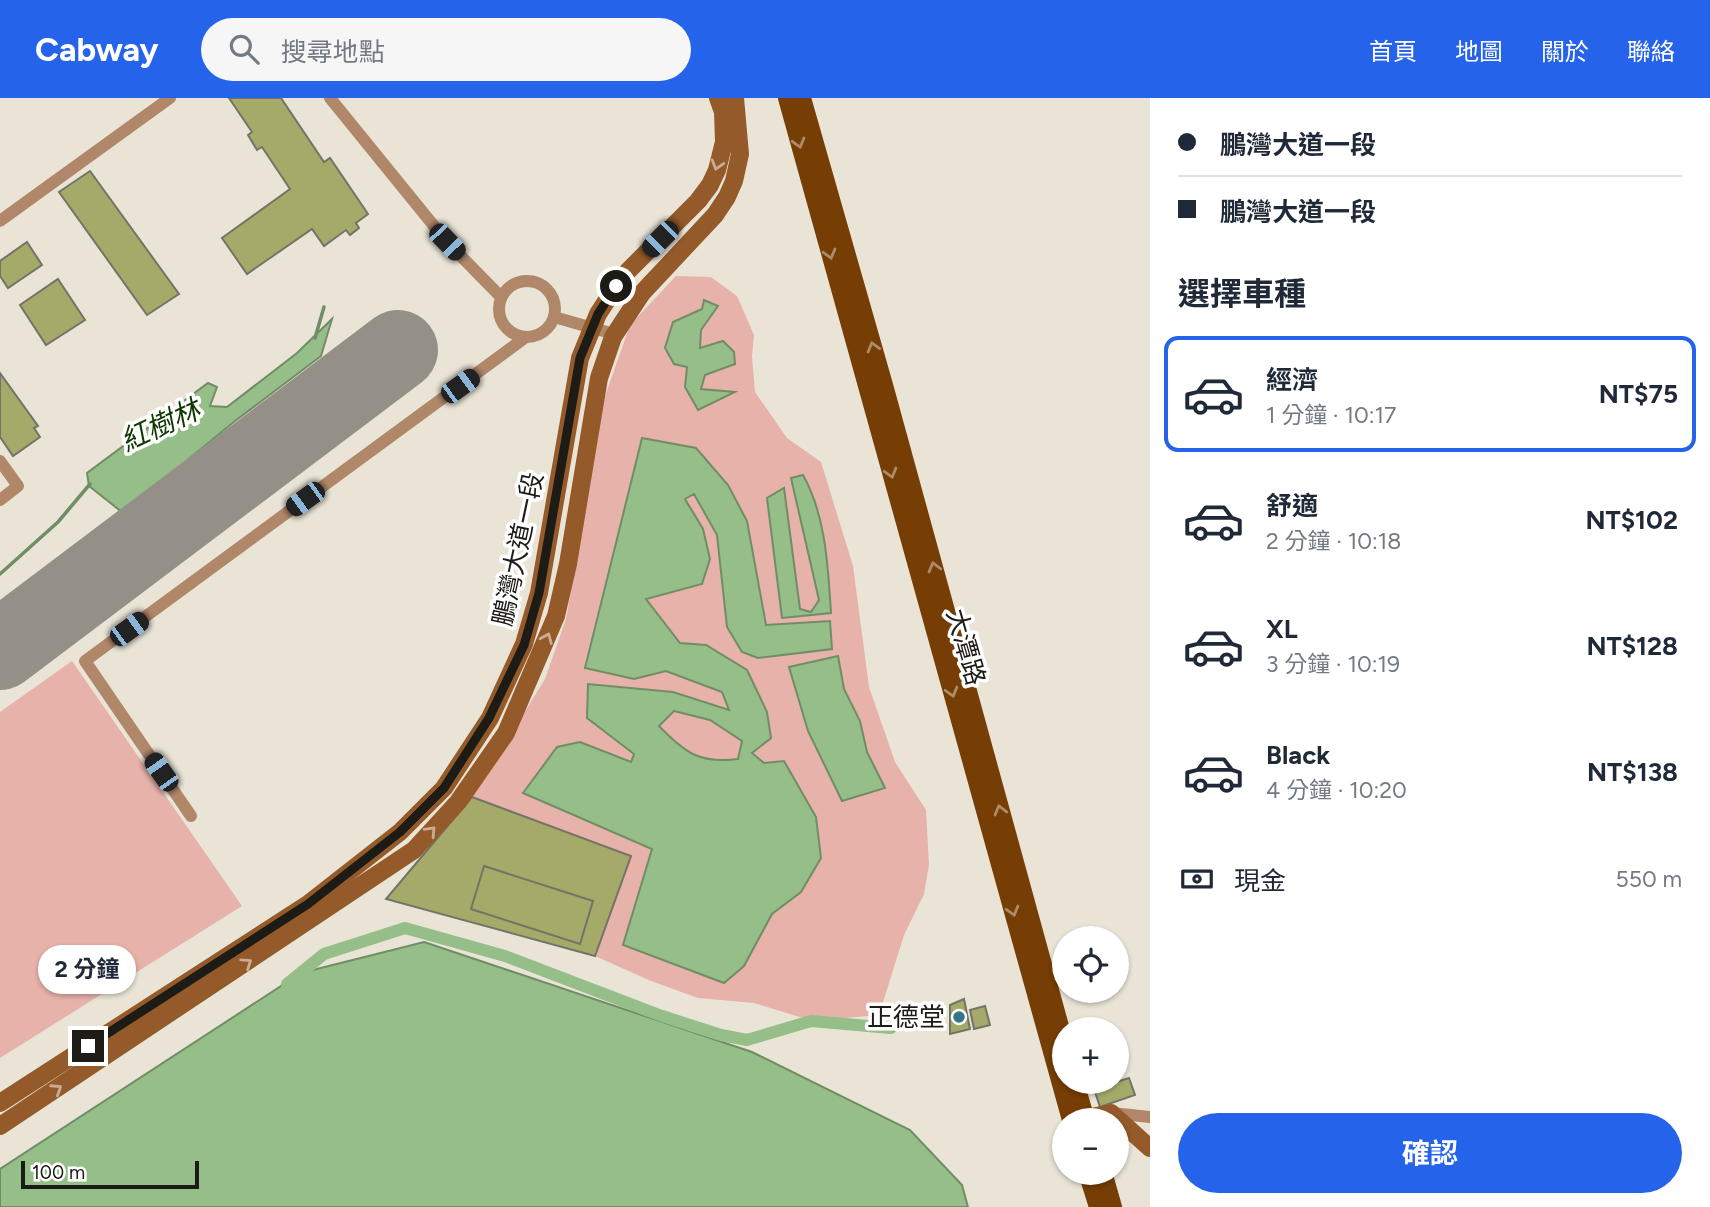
<!DOCTYPE html>
<html lang="zh-TW">
<head>
<meta charset="utf-8">
<style>
	:root { --surface:#fff; --page:#f6f6f7; --text:#1f2937; --muted:#747a83; --line:#e0e1e3; --accent:#2563eb }
	body { margin:0; font-family:Figtree,"Noto Sans TC",sans-serif; background:var(--page); color:var(--text); height:100vh; display:flex; flex-direction:column; font-size:26px; white-space:nowrap }
	* { box-sizing:border-box; margin:0 }
	p { font-size:23px; color:var(--muted) }
	.icon { flex:none; width:38px; height:38px; fill:none; stroke:currentColor; stroke-width:2; stroke-linecap:round; stroke-linejoin:round }
	.map { position:relative; flex:1; overflow:hidden }
	.sheet { display:flex; flex-direction:column; background:var(--surface); width:560px }
	.sheet>* { flex:none }
	.banner { display:grid; align-content:center; height:154px; padding:0 28px; background:var(--surface) }
	.buttons { position:absolute; left:1052px; top:828px; display:grid; gap:14px }
	.buttons a { display:grid; place-items:center; width:77px; height:77px; border-radius:50%; background:var(--surface); box-shadow:0 2px 5px #0004; font-size:35px }
	.scale { position:absolute; left:21px; bottom:18px; width:178px; box-sizing:border-box; padding-left:7px; border:4px solid #1d1b16; border-top:0; font-size:19px; line-height:24px; white-space:nowrap; color:#1d1b16; -webkit-text-stroke:5px #fff; paint-order:stroke }
	.end { position:absolute; width:32px; height:32px; margin:-16px; border:9px solid #1d1b16; background:#fff; box-shadow:0 0 0 4px #fff }
	.from { border-radius:50% }
	.bubble { position:absolute; height:49px; border-radius:24px; background:var(--surface); box-shadow:0 2px 5px #0004; font-size:23px; font-weight:700; line-height:49px; text-align:center }
	.car { position:absolute; width:21px; height:42px; margin:-21px -10px; border-radius:9px; box-shadow:0 0 5px 2px #0007; background:linear-gradient(#222 24%,#8ab4d8 0 40%,#222 0 76%,#8ab4d8 0 86%,#222 0) }
	.banner b { display:flex; align-items:center; gap:24px; height:66px; font-size:26px }
	.banner b+b { border-top:2px solid var(--line) }
	.banner i { width:18px; height:18px; background:var(--text) }
	ul { padding:0; list-style:none }
	li { display:flex; align-items:center; gap:21px; height:116px; margin:0 14px 10px; padding:0 14px; border:4px solid transparent; border-radius:14px }
	li div { flex:1 }
	li b { display:block; font-size:26px }
	li em { font-style:normal; font-weight:700 }
	li.current { border-color:var(--accent) }
	li>.icon { width:63px; height:63px; stroke-width:1.5 }
	h2 { padding:0 28px; font-size:32px; line-height:84px }
	.pay { display:flex; align-items:center; gap:18px; height:77px; padding:0 28px; font-size:26px }
	.pay p { margin-inline-start:auto }
	.button { display:flex; gap:14px; margin-top:auto; padding:14px 28px }
	.button a { flex:1; height:80px; border-radius:42px; background:var(--accent); color:#fff; font-size:28px; font-weight:700; line-height:80px; text-align:center }
	header { display:flex; align-items:center; gap:42px; box-sizing:border-box; height:98px; padding:0 35px; background:var(--accent); color:#fff }
	header strong { font-size:33px }
	nav { display:flex; gap:38px; margin-inline-start:auto; font-size:24px }
	.search { width:490px; height:63px; background:var(--page); display:flex; align-items:center; gap:18px; box-sizing:border-box; padding:0 24px; border-radius:38px; color:var(--muted); font-size:26px }
	main { display:flex; flex:1; min-height:0 }
	.map>svg:first-child { display:block }
</style>
</head>
<body>
<header>
<strong>Cabway</strong>
<div class="search"><svg class="icon" aria-label="search" viewBox="0 0 24 24"><circle cx="10" cy="10" r="6"/><path d="M15 15l6 6"/></svg>搜尋地點</div>
<nav><a>首頁</a><a>地圖</a><a>關於</a><a>聯絡</a></nav>
</header>
<main>
<div class="map">
<svg width="1150" height="1109" viewBox="0 0 1150 1109">
	<rect width="100%" height="100%" fill="#eae4d7"/>
	<g fill="#e6b2a9">
		<polygon points="676,178 711,179 737,198 754,237 752,258 755,294 787,340 821,364 853,468 869,589 895,664 926,712 929,767 924,796 904,837 879,917 813,923 754,905 698,900 651,883 595,858 631,758 472,699 545,581 566,521 604,301 630,227"/>
		<polygon points="72,563 242,808 0,960 0,614"/>
	</g>
	<g fill="#95be89" stroke="#718d66" stroke-width="2" fill-rule="evenodd">
		<polygon points="704,202 718,208 701,232 700,250 723,243 734,254 735,266 705,277 701,291 735,294 698,312 685,289 687,269 674,266 665,250 673,224 702,211"/>
		<polygon points="332,221 321,258 235,323 123,415 89,388 87,375 208,285 217,289 210,308 227,309 297,255"/>
		<path d="M642 340 696 350 728 387 747 423 766 527 830 523 832 551 758 560 742 554 727 529 717 437 694 396 685 401 703 431 710 461 702 486 646 501 680 545 706 547 747 572 767 614 771 640 752 655 764 665 784 663 816 719 821 760 801 794 772 816 744 868 724 885 623 847 652 751 523 695 557 649 580 644 631 664 634 656 587 620 588 586 673 594 729 612 722 594 666 573 634 581 585 570ZM674 613 710 622 742 643 738 661C700 666 685 655 659 628Z"/>
		<path d="M803 377C826 418 828 469 831 515L782 520 767 400 784 390 800 511 811 514 819 502 791 380Z"/>
		<polygon points="838,558 844,591 860,623 867,654 885,690 842,703 808,633 789,569"/>
		<polygon points="424,844 752,954 910,1032 962,1087 968,1109 0,1109 0,1071 301,875"/>
	</g>
	<g fill="none" stroke-linecap="round" stroke-linejoin="round">
		<g stroke="#718d66" stroke-width="3.5">
			<polyline points="315,240 324,209"/>
			<polyline points="0,476 58,424 90,386"/>
		</g>
		<polyline stroke="#95be89" stroke-width="12" points="287,886 324,856 405,830 505,858 662,918 721,937 747,942 811,923 891,930"/>
		<polyline stroke="#959087" stroke-width="80" points="0,552 398,252"/>
	</g>
	<g fill="#a6aa69" stroke="#737468" stroke-width="2">
		<polygon points="229,0 281,0 324,64 330,60 368,116 356,125 359,130 350,137 346,132 324,148 312,131 247,176 222,140 290,91 262,49 257,52 248,37 252,34"/>
		<polygon points="90,73 179,196 147,217 59,94"/>
		<polygon points="27,144 42,167 8,190 0,178 0,163"/>
		<polygon points="58,181 85,222 46,247 20,207"/>
		<polygon points="0,275 38,328 34,330 40,339 13,358 0,339"/>
		<polygon points="472,699 631,758 595,858 386,801"/>
		<polygon points="484,768 593,803 580,846 471,811"/>
		<polygon points="964,901 970,931 950,936 950,907"/>
		<polygon points="985,908 990,927 974,931 970,912"/>
		<polygon points="1129,980 1135,997 1100,1009 1094,991"/>
	</g>
	<g fill="none" stroke-linecap="round" stroke-linejoin="round">
		<g stroke="#b1876a" stroke-width="12">
			<polyline points="330,0 447,144 501,199"/>
			<polyline points="0,123 170,0"/>
			<circle cx="527" cy="211" r="28"/>
			<polyline points="554,219 614,236"/>
			<polyline points="0,363 18,388 0,402"/>
			<polyline points="191,718 85,563 526,239"/>
			<polyline points="1112,1015 1150,1019"/>
		</g>
		<g stroke="#945a29" stroke-width="18">
			<polyline points="0,1005 308,806 400,734 444,690 490,620 524,546 539,495 580,260 598,216 622,179 698,103 710,87 717,72 724,44 723,14 718,0"/>
			<polyline points="1077,1022 1111,1015 1150,1050"/>
			<polyline points="0,1028 414,752 458,704 506,635 556,518 568,466 599,280 613,239 642,195 715,117 727,99 734,83 740,56 735,0"/>
		</g>
		<g stroke="#763d05" stroke-width="18">
			<polyline points="787,0 1071,1022"/>
			<polyline points="802,0 884,287 1064,943"/>
			<polyline points="1075,984 1086,1022"/>
			<polyline points="1087,1074 1098,1109"/>
			<polyline points="1103,1074 1113,1109"/>
		</g>
	</g>
	<defs><path id="oneway-chevron" d="M-2-3.5L2.5 0L-2 3.5" fill="none" stroke-width="1.6" stroke-linecap="round" stroke-linejoin="round" transform="scale(1.75)"/></defs>
	<g stroke="#ad8b69">
		<use href="#oneway-chevron" transform="translate(799 45) rotate(74)"/>
		<use href="#oneway-chevron" transform="translate(830 156) rotate(74)"/>
		<use href="#oneway-chevron" transform="translate(873 249) rotate(-106)"/>
		<use href="#oneway-chevron" transform="translate(891 375) rotate(74)"/>
		<use href="#oneway-chevron" transform="translate(934 469) rotate(-105)"/>
		<use href="#oneway-chevron" transform="translate(952 594) rotate(74)"/>
		<use href="#oneway-chevron" transform="translate(1000 712) rotate(-105)"/>
		<use href="#oneway-chevron" transform="translate(1013 813) rotate(74)"/>
	</g>
	<g stroke="#caac94">
		<use href="#oneway-chevron" transform="translate(717 67) rotate(107)"/>
		<use href="#oneway-chevron" transform="translate(547 540) rotate(-67)"/>
		<use href="#oneway-chevron" transform="translate(431 733) rotate(-47)"/>
		<use href="#oneway-chevron" transform="translate(247 865) rotate(-34)"/>
		<use href="#oneway-chevron" transform="translate(57 991) rotate(-33)"/>
	</g>
	<g fill="none" stroke-linecap="round" stroke-linejoin="round">
		<polyline stroke="#1d1b16" stroke-width="9" points="88,948 308,806 400,734 444,690 489,620 524,547 539,495 580,260 598,216 616,188"/>
	</g>
	<circle fill="#347588" stroke="#fff" stroke-width="2.5" cx="959" cy="919" r="7"/>
	<g text-anchor="middle" dominant-baseline="central" stroke-width="7" stroke-linejoin="round" paint-order="stroke">
		<g font-size="26" fill="#1d1b16" stroke="#fff">
			<text transform="translate(518 451) rotate(-78)">鵬灣大道一段</text>
			<text transform="translate(966 549) rotate(74)">大潭路</text>
		</g>
		<g font-size="26" fill="#1d1b16" stroke="#fff" text-anchor="end">
			<text x="945" y="919">正德堂</text>
		</g>
		<g font-size="28" font-style="italic" fill="#0f3700" stroke="#fff">
			<text transform="translate(160 327) rotate(-25)">紅樹林</text>
		</g>
	</g>
</svg>
<div class="buttons">
<a><svg class="icon" aria-label="locate" viewBox="0 0 24 24"><circle cx="12" cy="12" r="6"/><path d="M12 2v4M12 18v4M2 12h4M18 12h4"/></svg></a>
<a>+</a>
<a>−</a>
</div>
<div class="scale">100 m</div>
<i class="end from" style="left:616px;top:188px"></i>
<i class="end" style="left:88px;top:948px"></i>
<div class="bubble" style="left:38px;top:847px;width:98px">2 分鐘</div>
<i class="car" style="left:660px;top:141px;rotate:225deg"></i>
<i class="car" style="left:447px;top:144px;rotate:136deg"></i>
<i class="car" style="left:460px;top:288px;rotate:54deg"></i>
<i class="car" style="left:305px;top:401px;rotate:234deg"></i>
<i class="car" style="left:129px;top:531px;rotate:54deg"></i>
<i class="car" style="left:161px;top:674px;rotate:325deg"></i>
</div>
<section class="sheet">
<div class="banner">
<b><i class="from"></i>鵬灣大道一段</b>
<b><i></i>鵬灣大道一段</b>
</div>
<h2>選擇車種</h2>
<ul>
<li class="current"><svg class="icon" aria-label="car" viewBox="0 0 24 24"><path d="M5 17H2v-5l4-1 3-4h7l3 4 3 1v5h-3M9 17h6M6 11h13"/><circle cx="7" cy="17" r="2"/><circle cx="17" cy="17" r="2"/></svg><div><b>經濟</b><p>1 分鐘 · 10:17</p></div><em>NT$75</em></li>
<li><svg class="icon" aria-label="car" viewBox="0 0 24 24"><path d="M5 17H2v-5l4-1 3-4h7l3 4 3 1v5h-3M9 17h6M6 11h13"/><circle cx="7" cy="17" r="2"/><circle cx="17" cy="17" r="2"/></svg><div><b>舒適</b><p>2 分鐘 · 10:18</p></div><em>NT$102</em></li>
<li><svg class="icon" aria-label="car" viewBox="0 0 24 24"><path d="M5 17H2v-5l4-1 3-4h7l3 4 3 1v5h-3M9 17h6M6 11h13"/><circle cx="7" cy="17" r="2"/><circle cx="17" cy="17" r="2"/></svg><div><b>XL</b><p>3 分鐘 · 10:19</p></div><em>NT$128</em></li>
<li><svg class="icon" aria-label="car" viewBox="0 0 24 24"><path d="M5 17H2v-5l4-1 3-4h7l3 4 3 1v5h-3M9 17h6M6 11h13"/><circle cx="7" cy="17" r="2"/><circle cx="17" cy="17" r="2"/></svg><div><b>Black</b><p>4 分鐘 · 10:20</p></div><em>NT$138</em></li>
</ul>
<div class="pay"><svg class="icon" aria-label="cash" viewBox="0 0 24 24"><path d="M3 7h18v10H3z"/><circle cx="12" cy="12" r="2"/></svg>現金<p>550 m</p></div>
<div class="button"><a>確認</a></div>
</section>
</main>
</body>
</html>
